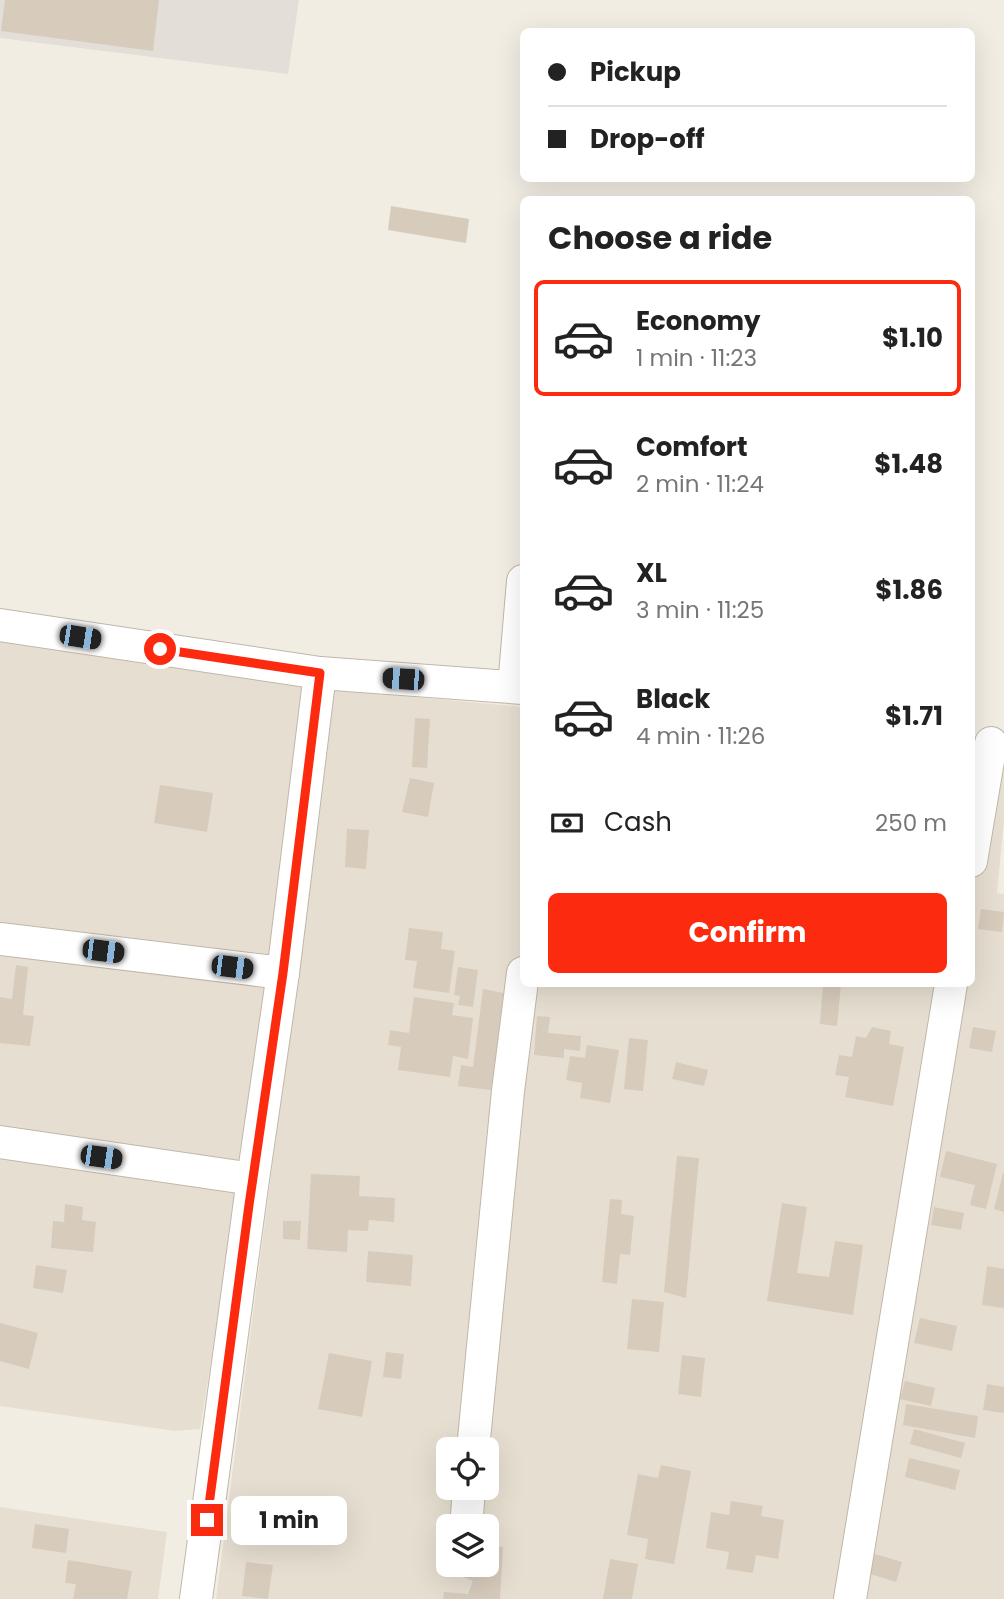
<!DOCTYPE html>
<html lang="en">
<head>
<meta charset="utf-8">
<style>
	:root { --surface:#fff; --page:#f2f2f2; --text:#222; --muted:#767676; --line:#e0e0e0; --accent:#fc2b10 }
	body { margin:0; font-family:Poppins,sans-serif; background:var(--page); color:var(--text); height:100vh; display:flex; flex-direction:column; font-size:26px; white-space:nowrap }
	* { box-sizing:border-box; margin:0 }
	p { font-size:23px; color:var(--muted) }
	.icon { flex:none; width:38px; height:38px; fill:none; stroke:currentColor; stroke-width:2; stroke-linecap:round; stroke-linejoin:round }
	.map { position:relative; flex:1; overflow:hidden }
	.side { position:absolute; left:520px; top:196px; width:455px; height:791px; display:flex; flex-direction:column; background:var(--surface); border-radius:10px; box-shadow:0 7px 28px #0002 }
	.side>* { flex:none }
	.banner { position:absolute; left:520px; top:28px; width:455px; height:154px; border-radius:10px; box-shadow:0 7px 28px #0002; display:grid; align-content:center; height:154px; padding:0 28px; background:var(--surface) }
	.controls { position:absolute; left:436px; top:1437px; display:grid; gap:14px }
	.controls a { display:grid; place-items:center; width:63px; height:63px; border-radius:10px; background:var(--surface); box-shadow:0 7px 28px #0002; font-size:35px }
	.end { position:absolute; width:32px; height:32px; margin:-16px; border:9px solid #fc2b10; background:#fff; box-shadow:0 0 0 4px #fff }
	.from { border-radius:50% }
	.bubble { position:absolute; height:49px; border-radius:10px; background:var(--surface); box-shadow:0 7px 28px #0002; font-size:23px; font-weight:700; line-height:49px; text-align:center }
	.car { position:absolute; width:21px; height:42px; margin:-21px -10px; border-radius:9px; box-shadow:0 0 5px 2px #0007; background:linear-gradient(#222 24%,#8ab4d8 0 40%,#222 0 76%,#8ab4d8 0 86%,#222 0) }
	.banner b { display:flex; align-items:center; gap:24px; height:66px; font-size:26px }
	.banner b+b { border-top:2px solid var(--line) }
	.banner i { width:18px; height:18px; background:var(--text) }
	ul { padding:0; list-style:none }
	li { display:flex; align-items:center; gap:21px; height:116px; margin:0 14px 10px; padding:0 14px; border:4px solid transparent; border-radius:10px }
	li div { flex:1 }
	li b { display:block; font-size:26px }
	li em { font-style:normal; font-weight:700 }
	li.active { border-color:var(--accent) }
	li>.icon { width:63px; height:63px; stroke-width:1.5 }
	h2 { padding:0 28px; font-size:32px; line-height:84px }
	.pay { display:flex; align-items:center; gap:18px; height:77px; padding:0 28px; font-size:26px }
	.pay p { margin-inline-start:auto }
	.primary-button { display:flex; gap:14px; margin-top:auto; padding:14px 28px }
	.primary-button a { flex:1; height:80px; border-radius:10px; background:var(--accent); color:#fff; font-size:28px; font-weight:700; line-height:80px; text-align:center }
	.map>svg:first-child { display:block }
</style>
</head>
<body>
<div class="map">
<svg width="1004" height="1599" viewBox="0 0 1004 1599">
	<rect width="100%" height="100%" fill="#f2ede3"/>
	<g fill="#e6dfd1" fill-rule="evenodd">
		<polygon points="0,640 306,685 265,1032 200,1429 175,1431 0,1406"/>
		<path d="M334 690 523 707V984H971V760L1004 764V820L997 893 1004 894V1599H216ZM448 1449H486V1488H448ZM448 1526H486V1564H448Z"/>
		<polygon points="0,1507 167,1532 158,1599 0,1599"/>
	</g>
	<polygon fill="#e4ded9" points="0,0 299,0 288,74 0,38"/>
	<g fill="#d7cbbc">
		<polygon points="5,0 159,0 153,51 1,31"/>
		<polygon points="391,206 469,219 466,243 388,230"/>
		<polygon points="415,718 430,719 427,768 412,767"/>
		<polygon points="410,778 434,783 428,817 402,812"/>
		<polygon points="160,785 213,793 207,832 154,823"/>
		<polygon points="347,829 369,830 366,869 345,867"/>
		<polygon points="981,909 1004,912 1002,932 978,929"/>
		<polygon points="409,928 443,932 441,949 455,951 449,993 413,988 417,961 405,960"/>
		<polygon points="16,965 28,967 23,1015 34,1016 30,1046 0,1043 0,997 12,999"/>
		<polygon points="458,967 478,970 473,1007 458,1005 460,996 454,995"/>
		<polygon points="823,984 841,984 837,1026 820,1024"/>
		<polygon points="483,989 504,993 491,1090 458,1086 461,1065 473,1067"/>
		<polygon points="414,997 454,1003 452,1015 473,1018 468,1059 453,1056 450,1077 398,1070 401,1047 388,1045 390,1030 409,1033"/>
		<polygon points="537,1016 550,1017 548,1033 581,1036 580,1051 564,1049 564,1058 534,1055"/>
		<polygon points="872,1027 891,1031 889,1044 904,1047 893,1106 845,1097 849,1077 835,1075 839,1055 852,1057 856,1036 866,1038"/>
		<polygon points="973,1027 996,1031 992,1052 969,1048"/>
		<polygon points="629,1038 648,1040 643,1091 624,1089"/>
		<polygon points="587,1045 619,1050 610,1103 580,1098 582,1083 566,1080 570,1056 585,1058"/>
		<polygon points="676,1062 708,1070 704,1086 672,1079"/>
		<polygon points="946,1151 997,1164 986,1209 970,1205 975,1185 940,1177"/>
		<polygon points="677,1156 699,1158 686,1298 664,1292"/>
		<polygon points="1003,1173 1004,1173 1004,1212 994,1209"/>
		<polygon points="311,1174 360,1176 359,1196 395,1198 394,1222 369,1220 368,1231 348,1230 347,1252 307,1249"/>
		<polygon points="610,1199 622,1200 621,1214 634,1216 630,1255 620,1254 617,1284 602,1282"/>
		<polygon points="782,1203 807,1207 797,1273 829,1277 835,1241 863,1245 853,1315 767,1301"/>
		<polygon points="65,1204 83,1207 82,1220 96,1222 93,1252 51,1248 53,1221 64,1222"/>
		<polygon points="934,1207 964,1213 961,1230 931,1225"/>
		<polygon points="283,1221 301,1221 300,1240 283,1239"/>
		<polygon points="368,1251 413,1255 411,1286 366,1282"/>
		<polygon points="36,1265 67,1270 63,1293 33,1288"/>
		<polygon points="987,1266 1004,1269 1004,1308 982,1305"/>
		<polygon points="632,1299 664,1302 659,1352 627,1349"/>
		<polygon points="920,1318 957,1326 952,1351 914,1343"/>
		<polygon points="0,1323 38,1333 29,1369 0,1361"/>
		<polygon points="386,1352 404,1354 401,1379 383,1377"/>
		<polygon points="329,1353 372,1361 362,1417 318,1409"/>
		<polygon points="682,1355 705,1358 701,1397 678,1394"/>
		<polygon points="905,1381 935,1388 931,1406 900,1399"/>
		<polygon points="987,1384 1004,1387 1004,1413 983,1410"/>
		<polygon points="906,1404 978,1416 975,1438 903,1425"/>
		<polygon points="914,1429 965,1443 961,1458 910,1444"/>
		<polygon points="909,1458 960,1470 955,1490 905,1477"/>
		<polygon points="661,1465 691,1471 674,1564 645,1559 648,1539 627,1535 638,1474 658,1478"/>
		<polygon points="731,1501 763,1506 761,1516 784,1520 778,1559 756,1555 753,1573 726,1569 729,1552 706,1548 711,1512 729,1515"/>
		<polygon points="35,1524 69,1529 66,1553 32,1548"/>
		<polygon points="486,1546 503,1547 500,1599 443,1599 444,1592 468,1594 473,1581 458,1575 459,1564 486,1564"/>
		<polygon points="872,1553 902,1562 896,1582 867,1573"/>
		<polygon points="610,1559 638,1564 632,1599 603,1599"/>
		<polygon points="68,1560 132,1571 127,1599 73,1599 76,1584 65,1583"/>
		<polygon points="246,1562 273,1565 268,1599 242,1596"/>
	</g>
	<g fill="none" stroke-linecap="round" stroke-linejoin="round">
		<g stroke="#c0b7a9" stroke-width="34">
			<g id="street">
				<polyline points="0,625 320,673 523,688"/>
				<polyline points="514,687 523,581"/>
				<polyline points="971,861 991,743"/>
				<polyline points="0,939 283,973"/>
				<polyline points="0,1142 253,1179"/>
				<polyline points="473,1449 508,1091 523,973"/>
				<polyline points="467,1515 469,1488"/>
				<polyline points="196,1599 253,1179 283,973 320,673"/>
				<polyline points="850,1599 951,984"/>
			</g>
		</g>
		<use href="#street" stroke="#fff" stroke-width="32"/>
	</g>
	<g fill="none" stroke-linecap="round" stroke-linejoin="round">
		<polyline stroke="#fc2b10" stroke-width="9" points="160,649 320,673 283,973 249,1205 207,1520"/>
	</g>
</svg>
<div class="controls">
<a><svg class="icon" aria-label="locate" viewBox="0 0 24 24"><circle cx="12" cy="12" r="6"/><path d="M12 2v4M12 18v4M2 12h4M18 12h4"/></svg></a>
<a><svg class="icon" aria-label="layers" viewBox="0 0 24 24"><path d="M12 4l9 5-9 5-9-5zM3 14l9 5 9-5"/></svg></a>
</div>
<i class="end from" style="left:160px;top:649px"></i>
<i class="end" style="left:207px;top:1520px"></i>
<div class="bubble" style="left:231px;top:1496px;width:116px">1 min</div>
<i class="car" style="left:80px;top:637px;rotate:99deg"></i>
<i class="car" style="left:403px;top:679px;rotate:274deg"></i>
<i class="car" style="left:103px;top:951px;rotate:97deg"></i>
<i class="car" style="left:232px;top:967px;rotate:97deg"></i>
<i class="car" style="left:101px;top:1157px;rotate:98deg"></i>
<div class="banner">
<b><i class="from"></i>Pickup</b>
<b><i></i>Drop-off</b>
</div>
<section class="side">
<h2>Choose a ride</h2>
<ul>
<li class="active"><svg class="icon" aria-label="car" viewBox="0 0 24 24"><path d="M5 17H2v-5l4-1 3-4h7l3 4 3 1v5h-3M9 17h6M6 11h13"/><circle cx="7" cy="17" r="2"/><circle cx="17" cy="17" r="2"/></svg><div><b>Economy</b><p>1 min · 11:23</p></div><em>$1.10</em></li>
<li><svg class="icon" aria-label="car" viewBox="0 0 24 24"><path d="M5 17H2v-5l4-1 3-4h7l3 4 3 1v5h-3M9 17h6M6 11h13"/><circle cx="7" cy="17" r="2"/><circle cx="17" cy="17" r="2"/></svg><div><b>Comfort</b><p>2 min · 11:24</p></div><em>$1.48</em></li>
<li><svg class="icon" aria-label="car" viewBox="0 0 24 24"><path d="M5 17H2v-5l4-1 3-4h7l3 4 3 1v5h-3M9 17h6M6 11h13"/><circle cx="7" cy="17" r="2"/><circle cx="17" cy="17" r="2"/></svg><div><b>XL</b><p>3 min · 11:25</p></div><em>$1.86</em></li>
<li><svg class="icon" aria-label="car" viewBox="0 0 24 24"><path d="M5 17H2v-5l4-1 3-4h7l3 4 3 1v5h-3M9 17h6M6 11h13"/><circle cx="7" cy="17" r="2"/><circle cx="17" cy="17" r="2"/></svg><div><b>Black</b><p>4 min · 11:26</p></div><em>$1.71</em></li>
</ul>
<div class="pay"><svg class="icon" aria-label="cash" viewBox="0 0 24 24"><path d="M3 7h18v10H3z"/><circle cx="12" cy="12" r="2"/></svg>Cash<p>250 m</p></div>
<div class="primary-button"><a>Confirm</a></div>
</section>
</div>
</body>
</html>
